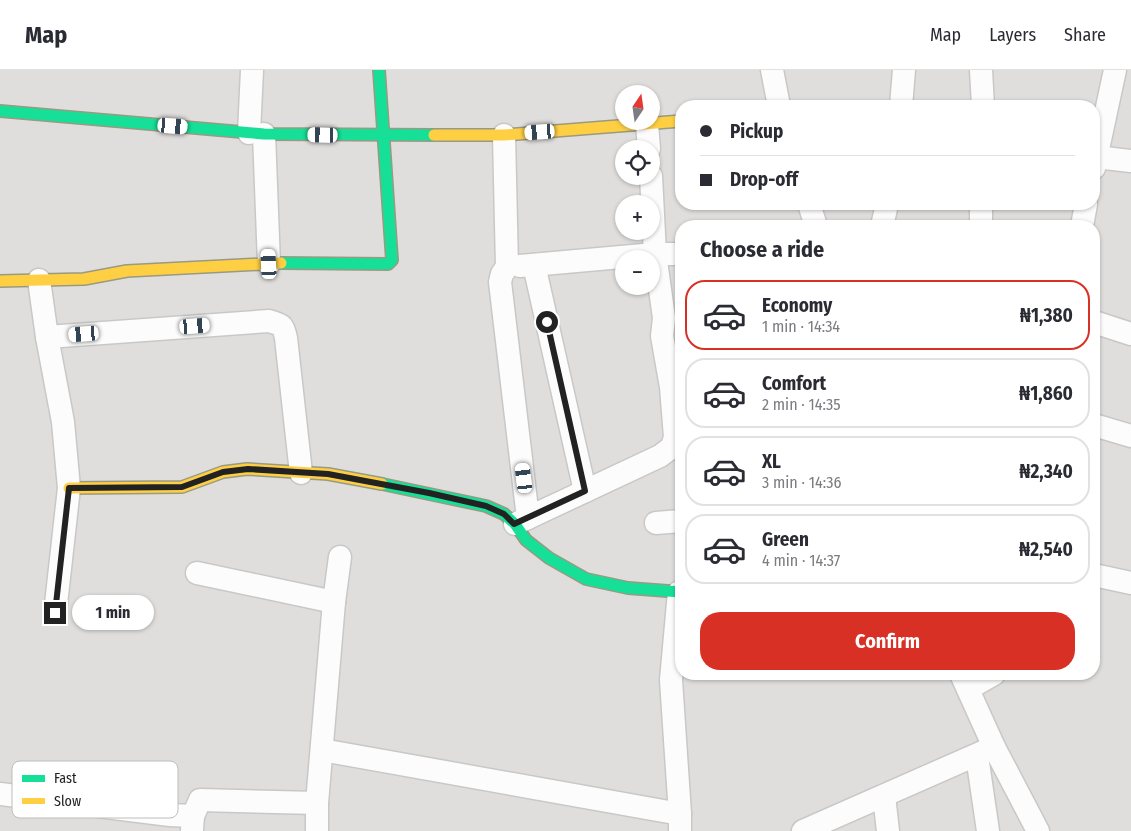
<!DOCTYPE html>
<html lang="en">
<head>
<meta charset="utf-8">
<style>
	:root { --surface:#fff; --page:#f2f2f3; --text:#2b2b33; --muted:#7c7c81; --line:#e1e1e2; --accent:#d93025 }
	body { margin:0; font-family:"Fira Sans Condensed",sans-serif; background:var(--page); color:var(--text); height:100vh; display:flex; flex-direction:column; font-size:19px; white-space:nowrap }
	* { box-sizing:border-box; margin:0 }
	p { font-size:16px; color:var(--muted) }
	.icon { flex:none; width:28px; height:28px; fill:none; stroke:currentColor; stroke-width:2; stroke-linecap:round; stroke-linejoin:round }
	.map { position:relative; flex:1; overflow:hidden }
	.details { position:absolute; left:675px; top:150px; width:425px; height:460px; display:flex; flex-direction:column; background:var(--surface); border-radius:20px; box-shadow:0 1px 4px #0004 }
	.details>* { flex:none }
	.top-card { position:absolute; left:675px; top:30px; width:425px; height:110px; border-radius:20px; box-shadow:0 1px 4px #0004; display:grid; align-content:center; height:110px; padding:0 25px; background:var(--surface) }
	.needle { width:32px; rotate:13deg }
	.tools { position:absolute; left:615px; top:15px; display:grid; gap:10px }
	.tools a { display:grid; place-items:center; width:45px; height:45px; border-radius:50%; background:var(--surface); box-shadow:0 1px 4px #0004; font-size:25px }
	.end { position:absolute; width:22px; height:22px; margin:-11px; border:6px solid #222; background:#fff; box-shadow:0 0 0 2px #fff }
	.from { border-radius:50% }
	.bubble { position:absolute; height:35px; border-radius:18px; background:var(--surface); box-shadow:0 1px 4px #0004; font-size:16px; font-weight:700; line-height:35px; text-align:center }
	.car { position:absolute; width:15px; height:30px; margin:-15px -8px; border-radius:6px; box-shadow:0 0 4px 1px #0007; background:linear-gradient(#fff 24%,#345 0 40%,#fff 0 76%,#345 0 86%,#fff 0) }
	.top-card b { display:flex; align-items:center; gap:18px; height:48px; font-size:19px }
	.top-card b+b { border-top:1px solid var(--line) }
	.top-card i { width:12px; height:12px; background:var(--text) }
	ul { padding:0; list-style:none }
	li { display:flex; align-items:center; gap:15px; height:70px; margin:0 10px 8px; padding:0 15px; border:2px solid var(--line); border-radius:20px }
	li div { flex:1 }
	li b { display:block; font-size:19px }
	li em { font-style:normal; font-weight:700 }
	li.active { border-color:var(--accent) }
	li>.icon { width:45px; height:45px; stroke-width:1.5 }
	h2 { padding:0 25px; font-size:22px; line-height:60px }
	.action { display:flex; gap:10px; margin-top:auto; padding:10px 25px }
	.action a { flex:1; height:58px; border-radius:20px; background:var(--accent); color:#fff; font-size:20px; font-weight:700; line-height:58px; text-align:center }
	header { display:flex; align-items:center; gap:30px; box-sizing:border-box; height:70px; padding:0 25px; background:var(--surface); border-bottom:1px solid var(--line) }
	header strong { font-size:24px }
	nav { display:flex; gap:28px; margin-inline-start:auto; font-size:18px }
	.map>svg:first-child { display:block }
</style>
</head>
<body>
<header>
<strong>Map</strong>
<nav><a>Map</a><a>Layers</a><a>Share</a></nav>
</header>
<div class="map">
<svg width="1131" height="761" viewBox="0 0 1131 761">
	<rect width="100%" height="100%" fill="#f0eeeb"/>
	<path fill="#dfdedc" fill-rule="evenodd" d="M0 0H1131V761H0ZM624 24H651V51H624ZM681 36H1094V134H681ZM624 79H651V106H624ZM624 134H651V161H624ZM681 156H1094V604H681ZM624 189H651V216H624Z"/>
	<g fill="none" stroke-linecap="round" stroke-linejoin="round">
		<g stroke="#c9c8c7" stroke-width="25">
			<g id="street">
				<polyline points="772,0 779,36"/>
				<polyline points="981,0 983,36"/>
				<polyline points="901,36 904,0"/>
				<polyline points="647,54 649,79"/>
				<polyline points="249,63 252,0"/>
				<polyline points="264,64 269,194"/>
				<polyline points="504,65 507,197 502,204 500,212 528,448"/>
				<polyline points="1096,87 1131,91"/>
				<polyline points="1094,98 1115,0"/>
				<polyline points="809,134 816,156"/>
				<polyline points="882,156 887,134"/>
				<polyline points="981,156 981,134"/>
				<polyline points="1082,156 1086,134"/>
				<polyline points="534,195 585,421"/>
				<polyline points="520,196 655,184 681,184"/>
				<polyline points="39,210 47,267 63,352 69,418 55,543"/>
				<polyline points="1094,252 1131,264"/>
				<path d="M47 267 269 251C282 255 283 254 286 268L301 403"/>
				<polyline points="1094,355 1131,366"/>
				<polyline points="656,453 681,451"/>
				<polyline points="515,454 660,386 672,377 675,367 671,317 662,266 664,248 655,184 651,106"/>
				<polyline points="197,503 334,532"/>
				<polyline points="1094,505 1131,513"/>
				<polyline points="679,522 671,610 680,744"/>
				<polyline points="961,604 994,677 1038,761"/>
				<polyline points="968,619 994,604"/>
				<polyline points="322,680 680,744 680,761"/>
				<polyline points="977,686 988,761"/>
				<polyline points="0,724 170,745 193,746"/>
				<polyline points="884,726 888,761"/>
				<polyline points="192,760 193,746 200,730 317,733"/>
				<polyline points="317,761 317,733 334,532 340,487"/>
				<polyline points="803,761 994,677"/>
			</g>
		</g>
		<g stroke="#999a82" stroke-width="14">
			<g id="fast">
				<polyline points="0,41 264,64 434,65"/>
				<polyline points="281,193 388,194 392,190 379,0"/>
				<polyline points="382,414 486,436 504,444 515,454 526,470 549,488 586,509 628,518 681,522"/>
			</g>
		</g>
		<g stroke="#999a82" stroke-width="14">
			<g id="slow">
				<polyline points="434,65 504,65 681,51"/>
				<polyline points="0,211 84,209 127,201 281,193"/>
				<polyline points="69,418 182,417 223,402 247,399 328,404 382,414"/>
			</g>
		</g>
		<use href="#street" stroke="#fdfcfc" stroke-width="22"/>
		<use href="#fast" stroke="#16e098" stroke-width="11"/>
		<use href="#slow" stroke="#ffcf43" stroke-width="11"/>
	</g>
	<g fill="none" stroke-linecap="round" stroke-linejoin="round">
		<polyline stroke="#222" stroke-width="6" points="55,543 69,418 182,417 223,402 248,399 328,404 429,423 486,436 504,444 514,454 585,421 547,252"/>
	</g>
	<rect x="12" y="691" width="166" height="57" rx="8" fill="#fff" stroke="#bdbdbd" stroke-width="1"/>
	<rect x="22" y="705" width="23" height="7" fill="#16e098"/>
	<rect x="22" y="728" width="23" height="6" fill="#ffcf43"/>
	<g font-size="14" fill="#222">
		<text x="54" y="713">Fast</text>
		<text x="54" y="736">Slow</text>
	</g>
</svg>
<div class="tools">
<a><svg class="needle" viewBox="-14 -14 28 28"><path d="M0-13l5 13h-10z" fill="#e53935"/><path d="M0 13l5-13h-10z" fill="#7c7c81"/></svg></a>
<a><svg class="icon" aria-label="locate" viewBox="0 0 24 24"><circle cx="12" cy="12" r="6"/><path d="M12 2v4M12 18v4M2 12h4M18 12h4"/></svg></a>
<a>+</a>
<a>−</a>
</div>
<i class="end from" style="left:547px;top:252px"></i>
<i class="end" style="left:55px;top:543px"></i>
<div class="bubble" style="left:72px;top:525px;width:82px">1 min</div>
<i class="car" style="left:173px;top:56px;rotate:95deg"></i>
<i class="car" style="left:540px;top:62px;rotate:266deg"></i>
<i class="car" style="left:323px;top:65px;rotate:271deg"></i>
<i class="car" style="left:269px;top:194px;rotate:357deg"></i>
<i class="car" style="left:195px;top:256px;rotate:86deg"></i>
<i class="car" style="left:84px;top:264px;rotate:266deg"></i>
<i class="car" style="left:524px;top:408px;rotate:353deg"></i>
<div class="top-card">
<b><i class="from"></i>Pickup</b>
<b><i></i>Drop-off</b>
</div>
<section class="details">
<h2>Choose a ride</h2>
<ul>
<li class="active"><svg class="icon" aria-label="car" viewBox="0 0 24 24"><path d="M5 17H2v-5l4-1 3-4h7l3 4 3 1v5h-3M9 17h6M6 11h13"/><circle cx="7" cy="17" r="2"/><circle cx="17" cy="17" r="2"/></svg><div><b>Economy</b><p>1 min · 14:34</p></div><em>₦1,380</em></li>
<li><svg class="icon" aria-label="car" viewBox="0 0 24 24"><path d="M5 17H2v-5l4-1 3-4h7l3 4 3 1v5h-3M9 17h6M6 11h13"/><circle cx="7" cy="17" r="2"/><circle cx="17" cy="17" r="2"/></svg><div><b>Comfort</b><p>2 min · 14:35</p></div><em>₦1,860</em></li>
<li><svg class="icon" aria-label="car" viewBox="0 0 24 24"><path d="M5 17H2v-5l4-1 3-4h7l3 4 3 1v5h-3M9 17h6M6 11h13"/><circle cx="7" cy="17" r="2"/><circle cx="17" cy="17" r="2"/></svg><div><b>XL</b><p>3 min · 14:36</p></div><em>₦2,340</em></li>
<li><svg class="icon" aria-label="car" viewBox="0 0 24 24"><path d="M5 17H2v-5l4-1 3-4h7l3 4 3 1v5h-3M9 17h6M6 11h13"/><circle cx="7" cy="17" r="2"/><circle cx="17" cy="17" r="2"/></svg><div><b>Green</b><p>4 min · 14:37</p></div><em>₦2,540</em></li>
</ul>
<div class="action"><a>Confirm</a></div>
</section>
</div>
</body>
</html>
